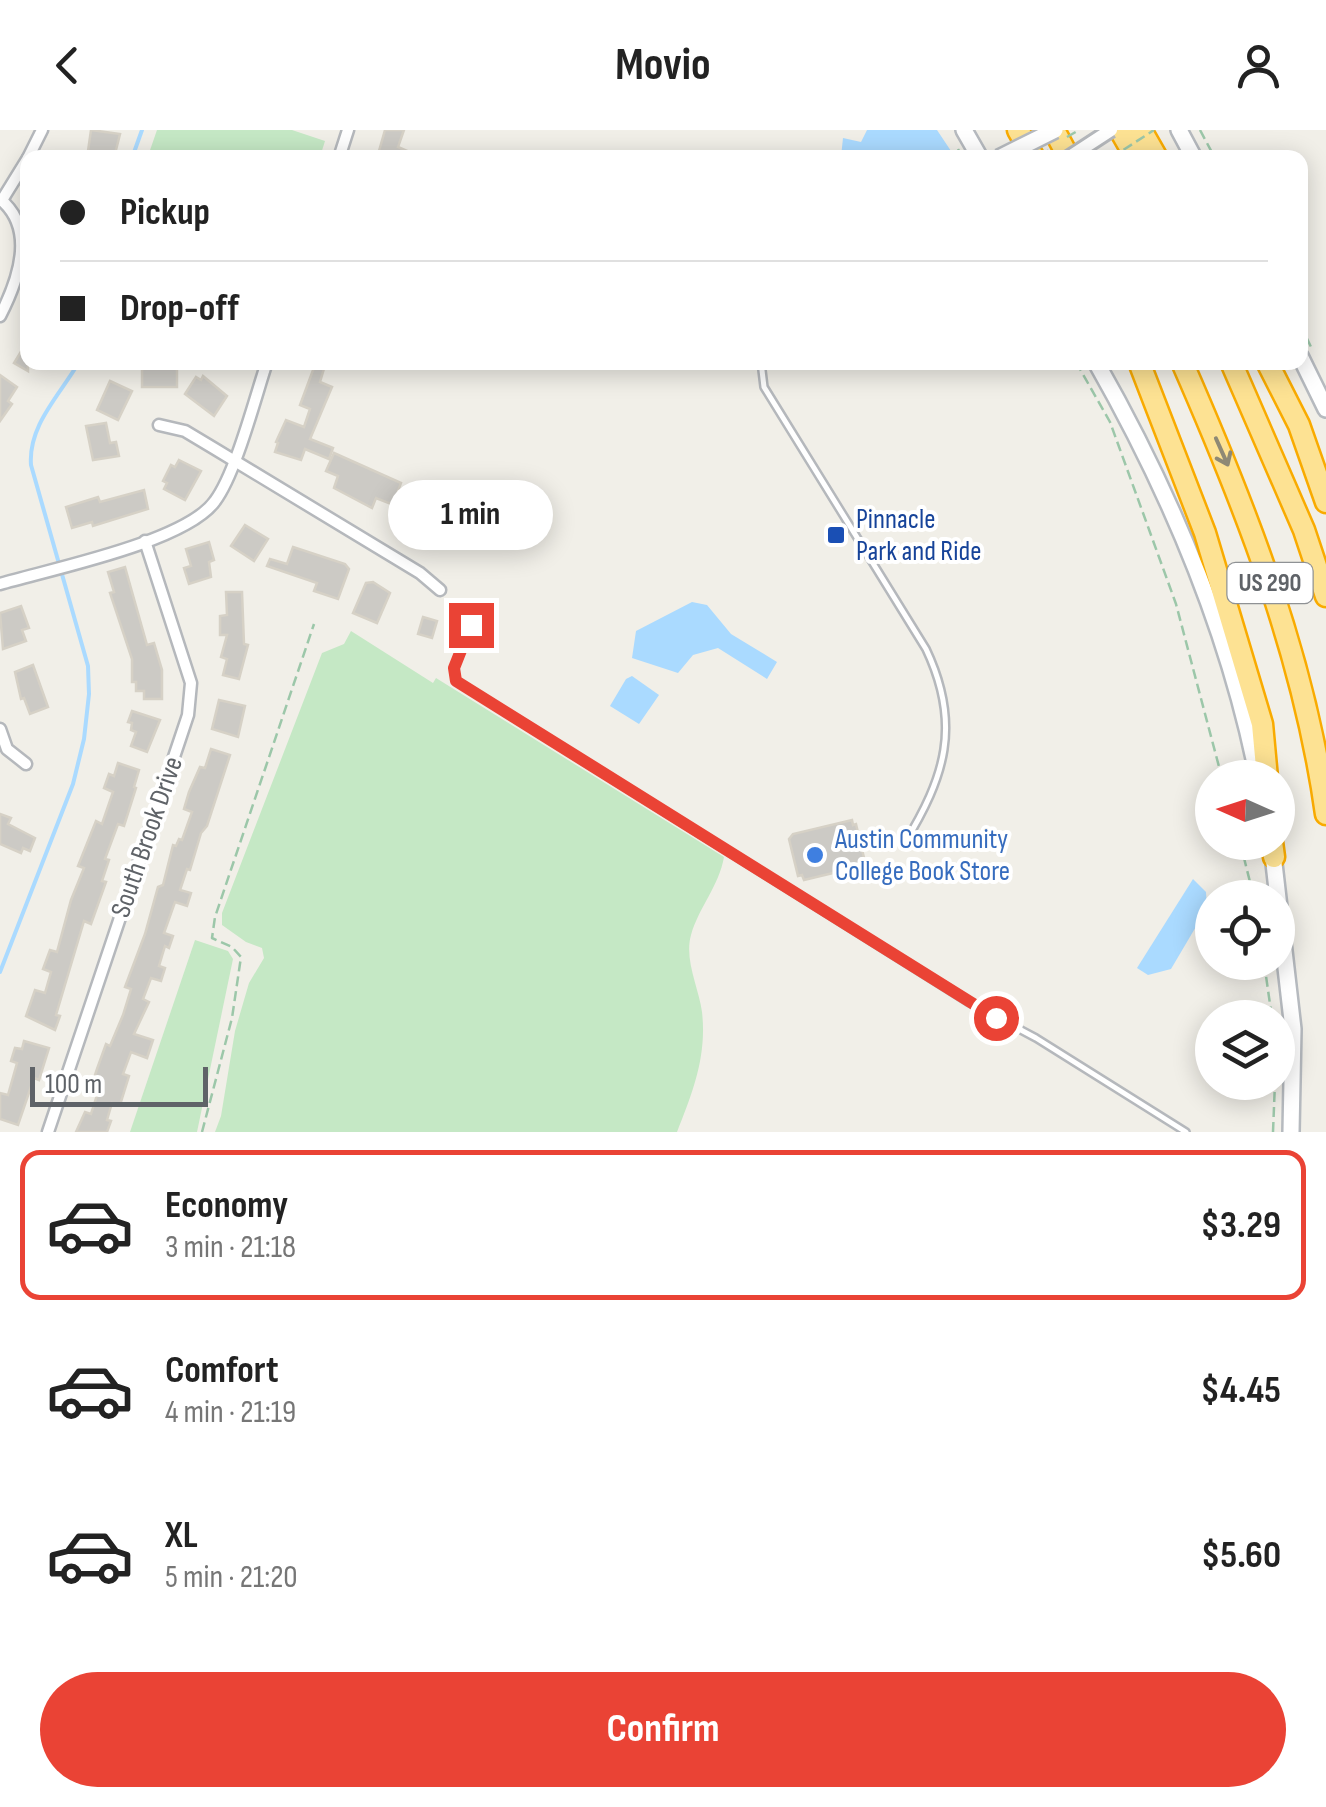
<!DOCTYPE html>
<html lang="en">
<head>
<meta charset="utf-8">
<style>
	:root { --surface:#fff; --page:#f6f6f6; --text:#222; --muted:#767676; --line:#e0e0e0; --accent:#ea4335 }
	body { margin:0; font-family:"Sofia Sans Condensed",sans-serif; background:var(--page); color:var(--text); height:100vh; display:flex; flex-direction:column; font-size:38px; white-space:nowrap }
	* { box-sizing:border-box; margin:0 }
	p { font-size:32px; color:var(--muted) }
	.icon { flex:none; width:55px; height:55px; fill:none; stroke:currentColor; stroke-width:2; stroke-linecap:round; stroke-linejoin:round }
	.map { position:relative; height:1002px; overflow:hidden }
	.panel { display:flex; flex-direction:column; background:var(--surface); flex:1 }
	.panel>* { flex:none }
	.top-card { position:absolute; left:20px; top:20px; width:1288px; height:220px; border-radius:20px; box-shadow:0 5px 25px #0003; display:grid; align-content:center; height:220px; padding:0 40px; background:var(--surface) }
	.needle { width:65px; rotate:273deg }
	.buttons { position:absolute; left:1195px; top:630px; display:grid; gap:20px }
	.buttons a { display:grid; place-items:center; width:100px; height:100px; border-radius:50%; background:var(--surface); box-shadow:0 5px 25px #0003; font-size:50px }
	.scale { position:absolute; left:30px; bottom:25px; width:178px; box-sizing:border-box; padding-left:10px; border:5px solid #5f6368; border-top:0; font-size:28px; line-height:35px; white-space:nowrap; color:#5f6368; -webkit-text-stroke:8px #fff; paint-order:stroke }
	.end { position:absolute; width:45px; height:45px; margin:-22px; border:12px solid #ea4335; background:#fff; box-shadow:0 0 0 5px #fff }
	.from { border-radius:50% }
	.bubble { position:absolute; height:70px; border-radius:35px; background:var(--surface); box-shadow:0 5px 25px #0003; font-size:32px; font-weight:700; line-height:70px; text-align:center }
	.top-card b { display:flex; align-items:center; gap:35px; height:95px; font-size:38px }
	.top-card b+b { border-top:2px solid var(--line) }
	.top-card i { width:25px; height:25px; background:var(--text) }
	ul { padding:18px 0 0; list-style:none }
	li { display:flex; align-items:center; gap:30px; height:150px; margin:0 20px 15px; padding:0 20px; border:5px solid transparent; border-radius:20px }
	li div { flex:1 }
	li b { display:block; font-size:38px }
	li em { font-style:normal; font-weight:700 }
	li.on { border-color:var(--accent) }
	li>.icon { width:90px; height:90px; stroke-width:1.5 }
	.cta { display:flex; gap:20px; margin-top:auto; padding:20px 40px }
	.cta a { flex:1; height:115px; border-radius:60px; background:var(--accent); color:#fff; font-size:40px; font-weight:700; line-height:115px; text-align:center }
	header { display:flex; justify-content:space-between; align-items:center; height:130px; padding:0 40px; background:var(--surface); font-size:45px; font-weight:700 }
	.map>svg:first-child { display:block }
</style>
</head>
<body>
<header><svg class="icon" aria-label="back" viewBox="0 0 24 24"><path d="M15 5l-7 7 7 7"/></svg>Movio<svg class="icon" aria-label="person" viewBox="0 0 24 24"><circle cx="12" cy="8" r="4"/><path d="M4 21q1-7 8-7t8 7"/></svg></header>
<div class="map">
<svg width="1326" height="1002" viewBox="0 0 1326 1002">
	<rect width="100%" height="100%" fill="#f1efe8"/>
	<g fill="#c5e8c5">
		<polygon points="157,0 292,0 325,11 320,27 154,27 148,26"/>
		<path d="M351 501 433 553 436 548 724 727C719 756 699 777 691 805 684 830 699 858 702 882 707 926 693 962 677 1002H215L221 986 235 901 249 853 264 828 262 818 246 812 222 795V783L322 523 344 514Z"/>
		<polygon points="195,810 228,821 233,829 197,1002 130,1002"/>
	</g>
	<g fill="#aadaff">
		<polygon points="867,0 937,0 955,27 841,27 843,8 861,12"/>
		<polygon points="692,472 707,475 731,504 777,532 767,549 718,518 693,525 678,543 632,528 636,501"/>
		<polygon points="632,546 659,565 639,594 610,576 626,549"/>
		<polygon points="1193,749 1206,762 1207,778 1171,839 1148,845 1137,838"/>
	</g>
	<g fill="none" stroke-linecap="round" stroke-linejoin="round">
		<g stroke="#aadaff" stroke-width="4">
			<polyline points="132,28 142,0"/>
			<path d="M0 842 73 654 84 609 89 564 88 536 31 335C28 295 60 265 79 232"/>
		</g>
	</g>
	<g fill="#cccac5" stroke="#d6d1c6" stroke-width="2.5">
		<polygon points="91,0 120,4 114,28 88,21"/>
		<polygon points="385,0 404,0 398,17 423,28 377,28"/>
		<polygon points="28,210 28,241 14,233"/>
		<rect x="142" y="232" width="35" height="25"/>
		<polygon points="316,232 326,232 320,252 332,257 310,309 333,318 329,329 305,319 301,330 275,322 278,313 276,312 286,290 304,297 310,279 300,275"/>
		<polygon points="0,245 17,257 8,271 12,274 0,291"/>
		<polygon points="203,246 227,266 214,286 185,264 196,247 201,250"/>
		<polygon points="110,251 132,261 118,290 97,280"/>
		<polygon points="106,293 110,313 116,312 119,326 93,330 86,296"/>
		<polygon points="334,323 401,353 398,361 425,370 427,365 447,372 439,394 401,387 404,379 376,368 372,378 334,358 338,346 326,341"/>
		<polygon points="179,330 201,341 185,370 164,359 167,353 163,351 171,335 175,337"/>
		<polygon points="144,360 148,379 93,396 92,392 72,398 66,377 98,367 100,372"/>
		<polygon points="461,360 476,365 478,360 498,366 488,390 452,382"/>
		<polygon points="245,395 268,409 254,431 231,416"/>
		<polygon points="209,412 214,430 209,432 211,447 189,454 184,438 191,436 186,419"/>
		<polygon points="293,417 345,434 349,439 338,469 314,461 317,453 267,436 270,429 287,434"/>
		<polygon points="125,437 147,515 154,513 162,540 162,569 144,569 144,561 136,561 136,552 132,552 132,529 110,463 114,462 108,442"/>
		<polygon points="373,452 390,463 377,493 353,483 366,453"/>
		<polygon points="226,462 242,462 244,514 248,515 239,549 223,545 227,529 221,527 227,505 220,505 220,486 227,485"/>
		<polygon points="21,476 29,498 22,500 26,511 3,519 0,483"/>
		<polygon points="423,487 437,491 432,508 418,504"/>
		<polygon points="33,535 48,577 30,584 24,568 21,569 15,542"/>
		<polygon points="219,570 245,576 238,607 212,599"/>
		<polygon points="132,581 160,590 147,622 131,616 136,602 131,600 132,593 128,592"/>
		<polygon points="211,619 230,625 207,696 201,703 190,740 187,739 180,760 191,763 187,776 175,772 164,803 173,806 169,818 165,816 159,836 165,838 161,851 151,848 143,869 149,872 134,904 153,910 147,928 131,922 123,944 129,946 120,975 112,973 107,990 111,991 107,1002 76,1002 85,982 91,984 99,959 91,957 97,939 106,914 110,916 123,885 131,859 125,857 145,804 158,757 163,755 173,715 176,716 179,709 182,710 192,682 184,679 189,662 200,637 205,638"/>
		<polygon points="118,633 139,640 134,657 136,658 124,696 118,694 105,729 109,730 102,751 106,752 91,794 84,791 56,885 60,886 55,900 26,886 35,860 45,863 51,842 43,839 50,820 57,822 71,770 84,738 78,736 96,691 102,694 113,662 104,658 109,644 114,646"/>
		<polygon points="0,684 11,688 8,694 35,708 30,721 23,718 21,723 0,714"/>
		<polygon points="852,690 853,695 856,694 865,732 861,732 862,736 804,750 802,745 798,746 789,709 793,704"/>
		<polygon points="24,911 49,918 39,950 34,948 18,995 0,989 0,963 8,965 17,933 11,931 15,918 22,919"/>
	</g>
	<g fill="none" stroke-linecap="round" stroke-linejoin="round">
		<g stroke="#b5b8bc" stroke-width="10">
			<g id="service">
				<path d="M761 232 764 257 926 519C962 595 945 647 904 714"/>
				<polyline points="471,495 454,539 456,551 968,872 1036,908 1186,1002"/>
			</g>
		</g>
		<g stroke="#b5b8bc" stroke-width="15">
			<g id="minor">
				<polyline points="28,28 42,0"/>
				<polyline points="339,28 348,0"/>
				<path d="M0 69C37 99 18 151 0 186"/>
				<polyline points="2,70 28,28"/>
				<polyline points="159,295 185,301 215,319 420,443 440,460"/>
				<path d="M0 454C51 439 186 412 215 371 236 343 255 268 267 232"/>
				<polyline points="0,599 7,619 26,634"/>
				<polyline points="48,1002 180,609 188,585 191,553 145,411"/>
			</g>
		</g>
		<g stroke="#b6babf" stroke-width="20">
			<g id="secondary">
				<polyline points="964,0 980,28"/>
				<polyline points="1179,0 1194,28"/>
				<polyline points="1300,226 1326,279"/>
				<path d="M1096 232C1170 362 1229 501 1258 648"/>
				<polyline points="1272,716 1293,899 1291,1002"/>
			</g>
		</g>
		<g stroke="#f9ab00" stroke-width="25">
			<g id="motorway">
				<polyline points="1018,0 1034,28"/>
				<polyline points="1054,0 1069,28"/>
				<polyline points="1120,0 1136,28"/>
				<polyline points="1141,0 1157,28"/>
				<polyline points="1139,232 1205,403 1262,594 1267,648"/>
				<path d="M1182 232C1246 378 1304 526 1326 684"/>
				<polyline points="1231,232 1304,400 1326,466"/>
				<polyline points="1267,232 1299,295 1326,372"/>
				<polyline points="1272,712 1274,727"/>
			</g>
		</g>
		<g stroke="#9cc7a9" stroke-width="2.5" stroke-dasharray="10 5" stroke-linecap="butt">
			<polyline points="1200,0 1215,28"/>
			<polyline points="958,19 963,28"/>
			<polyline points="1300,194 1311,217"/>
			<polyline points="1076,232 1110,292 1176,474 1222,648"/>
			<polyline points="1240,712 1254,768"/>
			<polyline points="1264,832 1272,888"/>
			<polyline points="202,1002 232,888 241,827 232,817 212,808 215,787 314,494"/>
			<polyline points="1273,1002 1275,952"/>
		</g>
		<use href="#service" stroke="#fff" stroke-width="5"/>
		<use href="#minor" stroke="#fff" stroke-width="10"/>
		<use href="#secondary" stroke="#fff" stroke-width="15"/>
		<use href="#motorway" stroke="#fde293" stroke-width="20"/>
		<g stroke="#b5b8bc" stroke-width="18" stroke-linecap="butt">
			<polyline id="tertiary-bridge" points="1068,28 1111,0"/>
		</g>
		<g stroke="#b6babf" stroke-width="20" stroke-linecap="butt">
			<polyline id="secondary-bridge" points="999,28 1055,0"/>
		</g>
		<g stroke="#9cc7a9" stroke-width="2.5" stroke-dasharray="10 5" stroke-linecap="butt">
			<polyline points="1067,7 1079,0"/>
			<polyline points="1035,28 1048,20"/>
			<polyline points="1111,28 1154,0"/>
		</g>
		<use href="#tertiary-bridge" stroke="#fff" stroke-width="12"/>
		<use href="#secondary-bridge" stroke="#fff" stroke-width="15"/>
	</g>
	<defs><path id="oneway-shaft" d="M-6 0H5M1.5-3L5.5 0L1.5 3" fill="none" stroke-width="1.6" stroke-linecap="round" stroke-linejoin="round" transform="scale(2.5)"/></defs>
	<use stroke="#8e8975" href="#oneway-shaft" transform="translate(1222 322) rotate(66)"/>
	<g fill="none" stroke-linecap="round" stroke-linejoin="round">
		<polyline stroke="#ea4335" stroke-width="12" points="471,495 454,538 456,551 996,888"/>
	</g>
	<rect fill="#1a4fb4" stroke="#fff" stroke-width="4" x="826" y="395" width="20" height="20" rx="5"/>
	<circle fill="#3f7fe0" stroke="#fff" stroke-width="4" cx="815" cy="725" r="10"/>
	<g text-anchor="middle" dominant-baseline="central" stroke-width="8" stroke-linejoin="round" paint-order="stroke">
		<rect fill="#fff" stroke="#8f9295" stroke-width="2.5" x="1227.5" y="433" width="85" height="40" rx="8"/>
		<g font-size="25" font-weight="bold" fill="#5f6368">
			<text x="1270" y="453">US 290</text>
		</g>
		<g font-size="28" fill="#164399" stroke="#fff" text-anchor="start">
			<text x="856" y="389">Pinnacle<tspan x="856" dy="32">Park and Ride</tspan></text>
		</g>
		<g font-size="28" fill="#5f6368" stroke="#fff">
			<text transform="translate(147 707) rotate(-71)">South Brook Drive</text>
		</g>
		<g font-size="28" fill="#366cbe" stroke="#fff" text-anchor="start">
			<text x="835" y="709">Austin Community<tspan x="835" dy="32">College Book Store</tspan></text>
		</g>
	</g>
</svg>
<div class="buttons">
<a><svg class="needle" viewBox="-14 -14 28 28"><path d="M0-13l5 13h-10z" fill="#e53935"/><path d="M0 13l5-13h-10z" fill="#767676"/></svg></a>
<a><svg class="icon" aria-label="locate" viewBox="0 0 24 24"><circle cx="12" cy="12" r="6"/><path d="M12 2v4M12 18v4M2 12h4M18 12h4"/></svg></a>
<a><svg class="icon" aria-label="layers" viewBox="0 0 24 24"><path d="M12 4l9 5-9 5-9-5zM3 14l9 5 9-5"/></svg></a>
</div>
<div class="scale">100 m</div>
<i class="end from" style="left:996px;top:888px"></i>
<i class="end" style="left:471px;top:495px"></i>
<div class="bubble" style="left:388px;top:350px;width:165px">1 min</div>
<div class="top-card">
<b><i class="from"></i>Pickup</b>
<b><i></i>Drop-off</b>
</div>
</div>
<section class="panel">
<ul>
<li class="on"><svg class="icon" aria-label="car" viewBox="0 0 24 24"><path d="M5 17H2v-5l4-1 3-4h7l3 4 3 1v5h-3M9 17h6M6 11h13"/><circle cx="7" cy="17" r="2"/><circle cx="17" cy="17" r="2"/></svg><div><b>Economy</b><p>3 min · 21:18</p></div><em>$3.29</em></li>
<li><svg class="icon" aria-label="car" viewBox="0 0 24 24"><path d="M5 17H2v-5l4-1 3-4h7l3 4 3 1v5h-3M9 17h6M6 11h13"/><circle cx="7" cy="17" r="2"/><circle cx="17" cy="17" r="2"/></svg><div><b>Comfort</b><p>4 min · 21:19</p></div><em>$4.45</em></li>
<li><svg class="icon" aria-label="car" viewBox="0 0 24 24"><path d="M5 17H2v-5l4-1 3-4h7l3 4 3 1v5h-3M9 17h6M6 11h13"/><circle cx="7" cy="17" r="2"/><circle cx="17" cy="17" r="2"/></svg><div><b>XL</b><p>5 min · 21:20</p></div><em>$5.60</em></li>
</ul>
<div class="cta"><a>Confirm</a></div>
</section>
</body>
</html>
